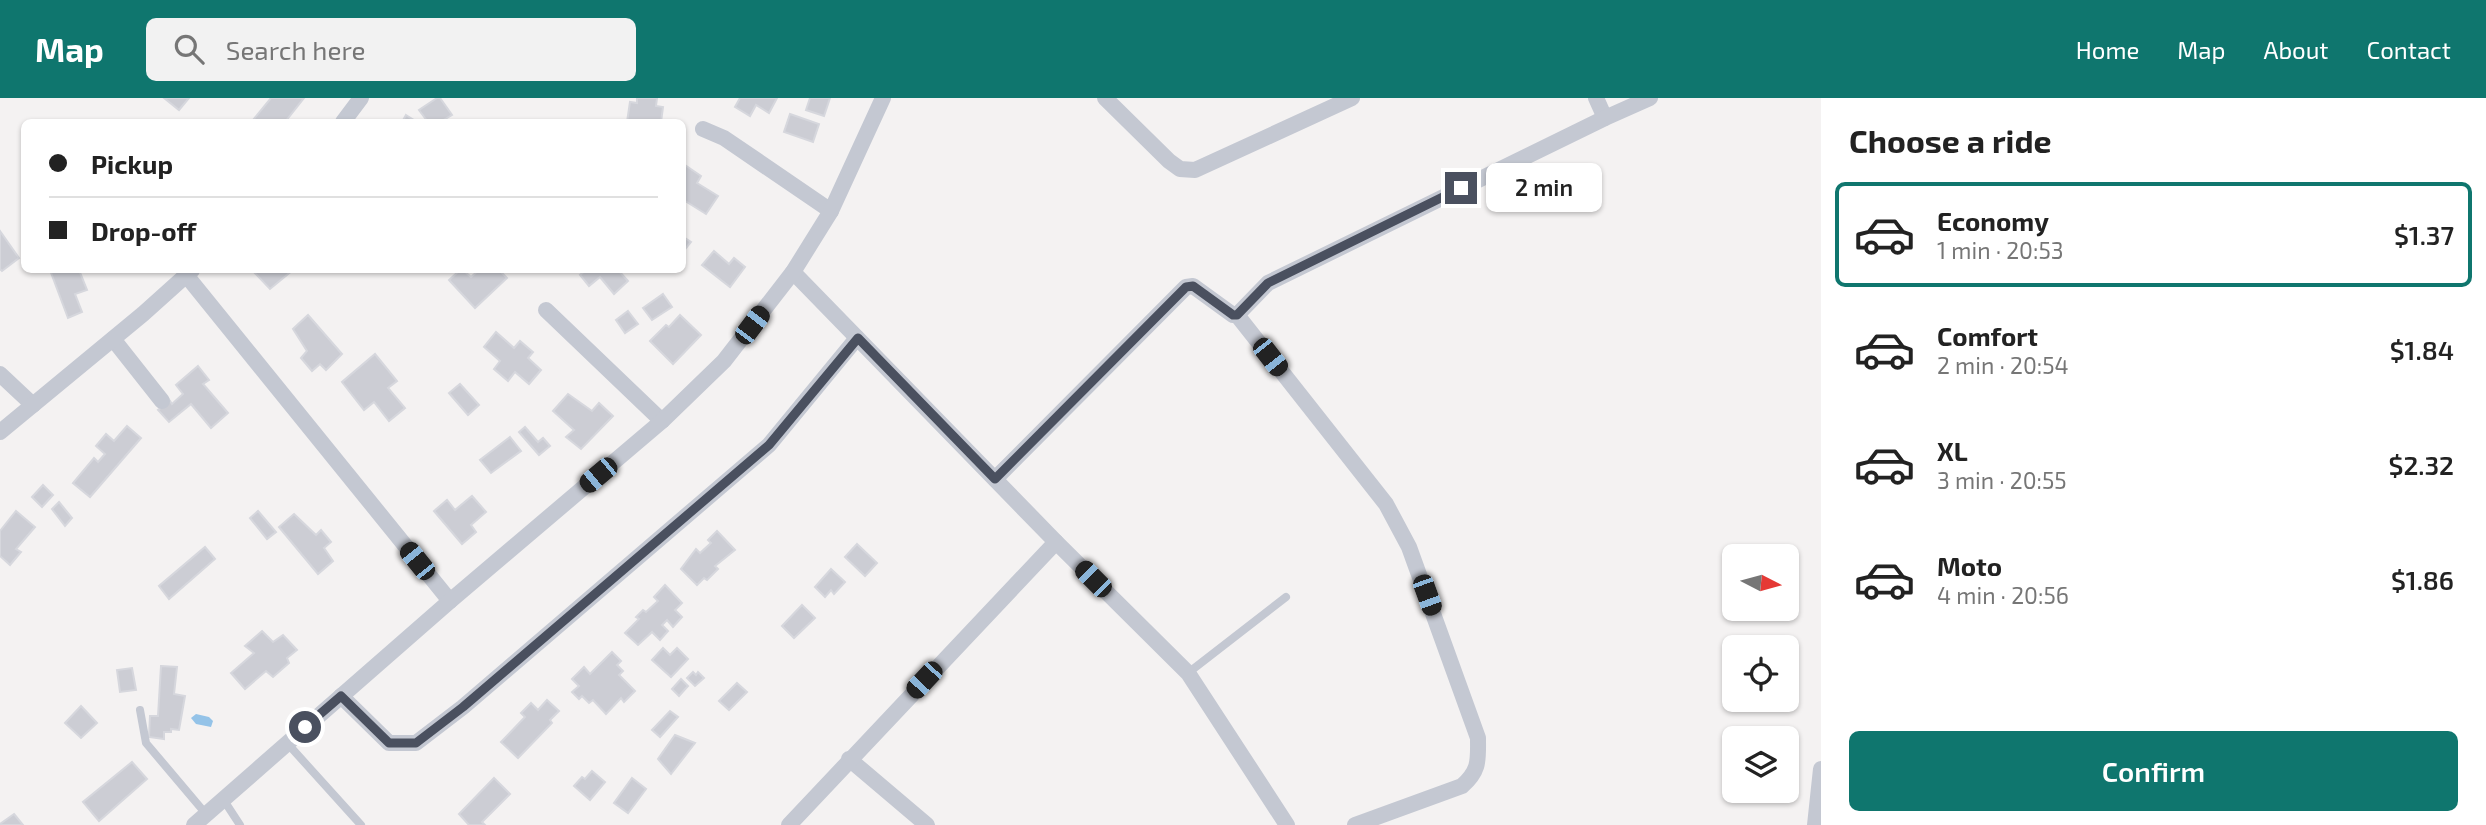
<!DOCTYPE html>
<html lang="en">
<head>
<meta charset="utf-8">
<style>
	:root { --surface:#fff; --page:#f2f2f2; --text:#222; --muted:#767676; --line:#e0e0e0; --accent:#0f766e }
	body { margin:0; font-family:"Exo 2",sans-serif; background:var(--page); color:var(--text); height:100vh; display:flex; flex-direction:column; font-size:26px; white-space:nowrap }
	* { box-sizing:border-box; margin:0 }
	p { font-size:23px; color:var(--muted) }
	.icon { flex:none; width:38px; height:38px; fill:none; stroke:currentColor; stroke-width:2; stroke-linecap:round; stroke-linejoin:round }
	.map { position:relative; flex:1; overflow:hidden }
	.side { display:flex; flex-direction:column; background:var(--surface); width:665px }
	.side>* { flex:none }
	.guide { position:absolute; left:21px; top:21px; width:665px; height:154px; border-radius:10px; box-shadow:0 2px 5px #0004; display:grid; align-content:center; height:154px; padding:0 28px; background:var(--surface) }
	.needle { width:46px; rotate:96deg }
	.tools { position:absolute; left:1722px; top:446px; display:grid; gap:14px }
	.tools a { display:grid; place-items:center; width:77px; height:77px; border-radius:10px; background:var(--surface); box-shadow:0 2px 5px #0004; font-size:35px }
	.end { position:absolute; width:32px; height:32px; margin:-16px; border:9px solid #4a505f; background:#fff; box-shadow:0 0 0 4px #fff }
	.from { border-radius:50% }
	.bubble { position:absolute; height:49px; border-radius:10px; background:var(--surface); box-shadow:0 2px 5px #0004; font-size:23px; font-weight:600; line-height:49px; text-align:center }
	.car { position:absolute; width:21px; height:42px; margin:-21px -10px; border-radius:9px; box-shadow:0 0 5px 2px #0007; background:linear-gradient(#222 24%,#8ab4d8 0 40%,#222 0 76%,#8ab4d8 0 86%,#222 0) }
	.guide b { display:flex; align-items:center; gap:24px; height:66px; font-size:26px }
	.guide b+b { border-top:2px solid var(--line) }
	.guide i { width:18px; height:18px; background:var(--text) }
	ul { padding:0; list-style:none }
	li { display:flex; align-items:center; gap:21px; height:105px; margin:0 14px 10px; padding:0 14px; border:4px solid transparent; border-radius:10px }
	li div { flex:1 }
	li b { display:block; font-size:26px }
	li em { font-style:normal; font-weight:600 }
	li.current { border-color:var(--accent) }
	li>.icon { width:63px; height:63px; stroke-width:1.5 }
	h2 { padding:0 28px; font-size:32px; line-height:84px }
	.primary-button { display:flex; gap:14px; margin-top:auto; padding:14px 28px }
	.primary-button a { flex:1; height:80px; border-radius:10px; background:var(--accent); color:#fff; font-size:28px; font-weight:600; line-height:80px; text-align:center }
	header { display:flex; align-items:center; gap:42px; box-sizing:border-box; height:98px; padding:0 35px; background:var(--accent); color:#fff }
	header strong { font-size:33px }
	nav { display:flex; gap:38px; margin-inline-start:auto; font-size:24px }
	.search { width:490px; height:63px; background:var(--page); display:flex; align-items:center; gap:18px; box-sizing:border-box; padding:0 24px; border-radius:10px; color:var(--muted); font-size:26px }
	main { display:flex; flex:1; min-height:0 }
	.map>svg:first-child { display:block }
</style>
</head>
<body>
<header>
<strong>Map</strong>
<div class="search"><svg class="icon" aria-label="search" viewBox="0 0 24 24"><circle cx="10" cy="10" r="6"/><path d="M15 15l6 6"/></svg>Search here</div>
<nav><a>Home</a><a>Map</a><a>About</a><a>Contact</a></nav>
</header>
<main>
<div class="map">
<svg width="1821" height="727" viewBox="0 0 1821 727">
	<rect width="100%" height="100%" fill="#f4f2f2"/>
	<polygon fill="#94c3e8" points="196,616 209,619 213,623 211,629 196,626 191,620"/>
	<g fill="#cccdd4" stroke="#d6d7dd" stroke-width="2">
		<polygon points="164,0 189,0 179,12"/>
		<polygon points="271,0 304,0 285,24 256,24 253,22"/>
		<polygon points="437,0 440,0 452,17 440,24 428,24 419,12"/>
		<polygon points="637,0 657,0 656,8 663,9 661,24 627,24 630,4 637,5"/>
		<polygon points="740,0 777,0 769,15 756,7 750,18 735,9"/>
		<polygon points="810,0 830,0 824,18 806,12"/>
		<polygon points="790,16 819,26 813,44 784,34"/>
		<polygon points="406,17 417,24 402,24"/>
		<polygon points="682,65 701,78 697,85 718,98 706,116 682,101"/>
		<polygon points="0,133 19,160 2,173 0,171"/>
		<polygon points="682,138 691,144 682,155"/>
		<polygon points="714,153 729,166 734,160 745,169 730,189 702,167"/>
		<polygon points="50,172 79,172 87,192 75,196 82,214 68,220"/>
		<polygon points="252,172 293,172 270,191"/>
		<polygon points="460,172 463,172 471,179 479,172 499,172 507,180 475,210 449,182"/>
		<polygon points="586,172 618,172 628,183 614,196 600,179 589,188 580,177"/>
		<polygon points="663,196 672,209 652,222 643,210"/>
		<polygon points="628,213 638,226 625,235 616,222"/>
		<polygon points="308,217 342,256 326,272 320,266 312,273 301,260 307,253 293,231"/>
		<polygon points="680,217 701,237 673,266 650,243 666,227 669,229"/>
		<polygon points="496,234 514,250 520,243 533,254 528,260 541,272 529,286 515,274 508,283 494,271 500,263 484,249"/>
		<polygon points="375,256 397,283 388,290 405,310 389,323 374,304 364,312 342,284"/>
		<polygon points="198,268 209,282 203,286 228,315 211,330 191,306 169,324 158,312 170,303 172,306 183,296 176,287"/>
		<polygon points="460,286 479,307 468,317 449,295"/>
		<polygon points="568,296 592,313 599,305 613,318 581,351 566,339 574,332 553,313"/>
		<polygon points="127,328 141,340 90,399 73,385 94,360 98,364 105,356 96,348 106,336 114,343"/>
		<polygon points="525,329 538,344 543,340 550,348 539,357 519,334"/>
		<polygon points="510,339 521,353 491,375 480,362"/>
		<polygon points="43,387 53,397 42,409 32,399"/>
		<polygon points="472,398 486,414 471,427 476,434 462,446 434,413 447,402 455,412"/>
		<polygon points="59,404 72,420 65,428 52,411"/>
		<polygon points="16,413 35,429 16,451 21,454 10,467 0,458 0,433"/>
		<polygon points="258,413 276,434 267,441 250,420"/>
		<polygon points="294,416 316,437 321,432 331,444 324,450 333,463 318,476 279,429"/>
		<polygon points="717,433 735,452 715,468 718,471 707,482 704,480 697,487 681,471 696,451 700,455 711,445 708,442"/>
		<polygon points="857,446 877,465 865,478 845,459"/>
		<polygon points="205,449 215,461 169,501 159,488"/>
		<polygon points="831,471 845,484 834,496 831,492 825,499 815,489"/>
		<polygon points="665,487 682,505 675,512 682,519 673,529 667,522 662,527 668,533 660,542 652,534 638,547 625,535 639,521 636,519 643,512 646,514 658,503 654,499"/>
		<polygon points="802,507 815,520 794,540 782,528"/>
		<polygon points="262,533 273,544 283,537 297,552 287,560 289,565 273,579 266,573 245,591 231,575 254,555 245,548"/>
		<polygon points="663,550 670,557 677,550 688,561 671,579 652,562"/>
		<polygon points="612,554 621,563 617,567 623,573 619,577 635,593 624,604 621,600 606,616 593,602 589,605 582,598 579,601 572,594 579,588 572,581 584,569 590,576"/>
		<polygon points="161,568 177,569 174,596 185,598 179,632 171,631 171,634 164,634 164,641 149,639 150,618 158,618"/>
		<polygon points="132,570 136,592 120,594 117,572"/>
		<polygon points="693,574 696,577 698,574 704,580 695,588 687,580"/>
		<polygon points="681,581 688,588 679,598 672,591"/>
		<polygon points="737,585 747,594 729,612 719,603"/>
		<polygon points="547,602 559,613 550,622 552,625 518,660 501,644 525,619 521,615 531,605 538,612"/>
		<polygon points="81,608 97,625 81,640 65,625"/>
		<polygon points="670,613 678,619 660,639 652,632"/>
		<polygon points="675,637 695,645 671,676 658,661"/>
		<polygon points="132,664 147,681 99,723 83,704"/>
		<polygon points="592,673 605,684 590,702 574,688 582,679 585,681"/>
		<polygon points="494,680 510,696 482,724 485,727 469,727 459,716"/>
		<polygon points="632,680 646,691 628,715 614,705"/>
		<polygon points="14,716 23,727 1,727 0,726"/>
	</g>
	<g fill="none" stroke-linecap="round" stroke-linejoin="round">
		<g stroke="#c4c8d2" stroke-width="8">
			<polyline points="1188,575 1286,499"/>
			<polyline points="140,612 146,645 206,716"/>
			<polyline points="287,645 361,727"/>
			<polyline points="223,701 240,727"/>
		</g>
		<g stroke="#c4c8d2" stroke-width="16">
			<polyline points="1105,0 1169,63 1180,71 1195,72 1352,0"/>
			<polyline points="1596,0 1605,20"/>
			<polyline points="343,24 361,0"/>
			<polyline points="703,31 724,40 831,113"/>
			<polyline points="793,174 1056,444 1188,575 1287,727"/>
			<polyline points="186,177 450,503"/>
			<polyline points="546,212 662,323"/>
			<path d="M1237 217 1386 406 1409 449 1478 640C1478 662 1480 672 1462 688L1355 727"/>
			<polyline points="113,241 162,303"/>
			<polyline points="0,276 33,307"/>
			<polyline points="0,334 143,216 192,172"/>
			<polyline points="995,381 1186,189 1193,188 1233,217 1237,217 1268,185 1605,20 1650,0"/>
			<polyline points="341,598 389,645 416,645 463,609 769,347 857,240"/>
			<polyline points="849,661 927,727"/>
			<polyline points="194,727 450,503 662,323 724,263 793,174 831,113 883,0"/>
			<polyline points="789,727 1056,444"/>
			<polyline points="1815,727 1821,671"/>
		</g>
	</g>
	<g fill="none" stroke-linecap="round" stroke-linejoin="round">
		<polyline stroke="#4a505f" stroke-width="9" points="305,629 341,598 389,645 416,645 463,609 769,347 858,240 995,381 1186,189 1193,188 1233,217 1237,217 1268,185 1461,90"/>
	</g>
</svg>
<div class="tools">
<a><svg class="needle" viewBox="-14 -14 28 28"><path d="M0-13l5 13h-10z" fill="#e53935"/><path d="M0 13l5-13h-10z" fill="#767676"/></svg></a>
<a><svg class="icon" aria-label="locate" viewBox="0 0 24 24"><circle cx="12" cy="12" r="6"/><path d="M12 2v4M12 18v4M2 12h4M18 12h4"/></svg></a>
<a><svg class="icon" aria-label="layers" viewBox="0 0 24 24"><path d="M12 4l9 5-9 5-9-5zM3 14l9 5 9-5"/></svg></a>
</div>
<i class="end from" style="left:305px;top:629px"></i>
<i class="end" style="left:1461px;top:90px"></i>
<div class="bubble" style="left:1486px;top:65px;width:116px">2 min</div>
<i class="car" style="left:752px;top:227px;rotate:37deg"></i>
<i class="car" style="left:1270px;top:259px;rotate:142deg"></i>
<i class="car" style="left:598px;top:377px;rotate:230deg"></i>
<i class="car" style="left:417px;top:463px;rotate:321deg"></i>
<i class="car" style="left:1093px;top:481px;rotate:315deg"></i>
<i class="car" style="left:1427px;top:497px;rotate:160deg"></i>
<i class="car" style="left:924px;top:582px;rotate:223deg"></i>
<div class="guide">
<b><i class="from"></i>Pickup</b>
<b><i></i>Drop-off</b>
</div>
</div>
<section class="side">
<h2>Choose a ride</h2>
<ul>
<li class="current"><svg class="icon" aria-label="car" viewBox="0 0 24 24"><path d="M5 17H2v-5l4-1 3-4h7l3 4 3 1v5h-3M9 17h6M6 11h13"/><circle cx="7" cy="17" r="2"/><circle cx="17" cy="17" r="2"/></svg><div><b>Economy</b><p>1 min · 20:53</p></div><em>$1.37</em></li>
<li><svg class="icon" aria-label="car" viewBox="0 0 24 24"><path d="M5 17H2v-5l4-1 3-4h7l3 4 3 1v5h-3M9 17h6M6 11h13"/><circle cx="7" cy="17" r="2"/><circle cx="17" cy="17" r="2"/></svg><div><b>Comfort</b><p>2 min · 20:54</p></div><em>$1.84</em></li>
<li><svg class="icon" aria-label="car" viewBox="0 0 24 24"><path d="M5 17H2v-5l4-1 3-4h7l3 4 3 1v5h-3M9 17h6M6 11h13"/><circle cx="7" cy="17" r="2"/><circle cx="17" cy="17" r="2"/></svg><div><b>XL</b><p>3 min · 20:55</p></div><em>$2.32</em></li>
<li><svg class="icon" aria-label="car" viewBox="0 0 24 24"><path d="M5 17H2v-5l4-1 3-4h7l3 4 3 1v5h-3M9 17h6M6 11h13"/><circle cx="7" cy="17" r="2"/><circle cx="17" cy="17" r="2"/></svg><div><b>Moto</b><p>4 min · 20:56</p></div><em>$1.86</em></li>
</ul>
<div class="primary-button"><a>Confirm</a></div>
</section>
</main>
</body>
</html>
